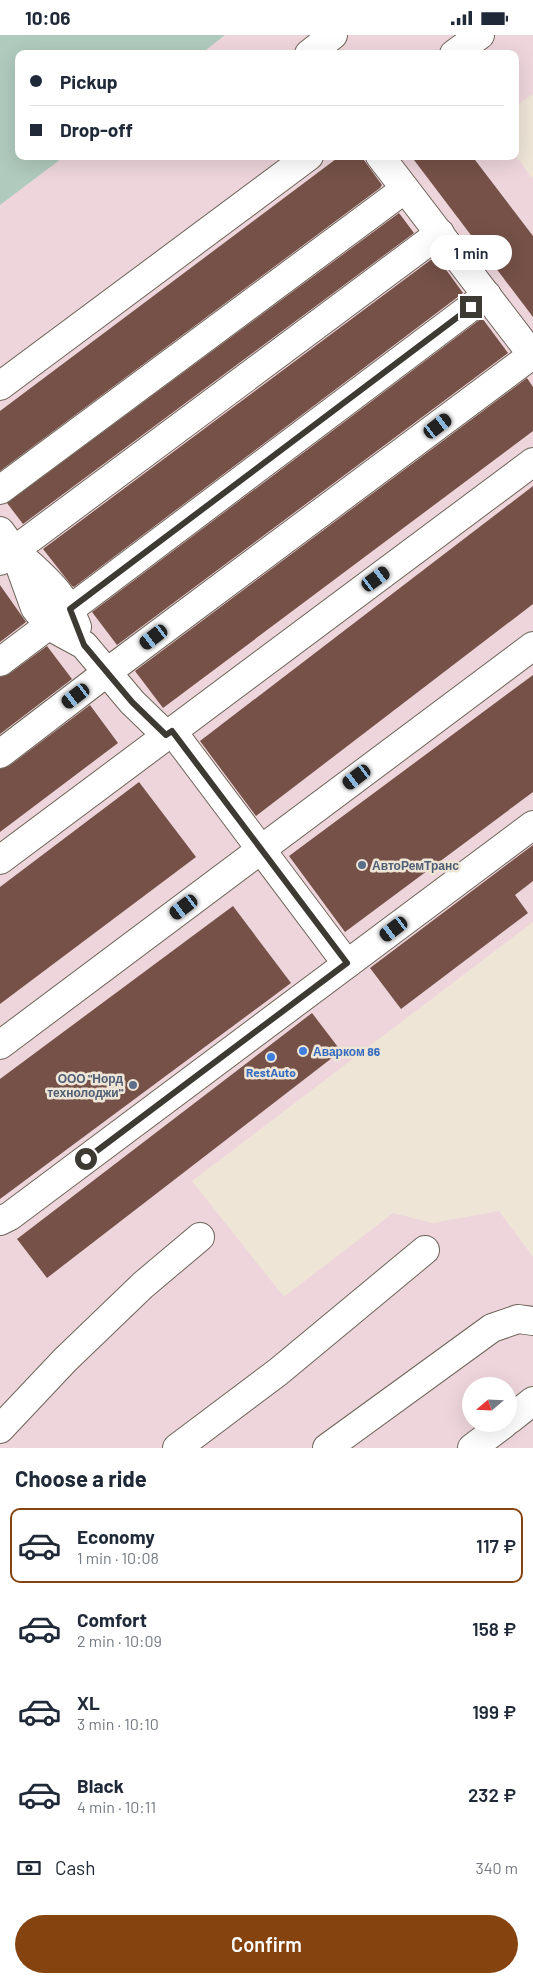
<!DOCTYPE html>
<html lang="en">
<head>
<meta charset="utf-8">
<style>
	:root { --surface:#fff; --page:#f6f6f7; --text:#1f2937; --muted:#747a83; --line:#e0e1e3; --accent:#85440f }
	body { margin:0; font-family:Barlow,sans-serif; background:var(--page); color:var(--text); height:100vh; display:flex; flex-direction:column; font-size:19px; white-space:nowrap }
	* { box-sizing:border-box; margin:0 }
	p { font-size:16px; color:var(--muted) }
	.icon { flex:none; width:28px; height:28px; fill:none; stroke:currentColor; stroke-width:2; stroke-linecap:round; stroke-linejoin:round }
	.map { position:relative; height:1413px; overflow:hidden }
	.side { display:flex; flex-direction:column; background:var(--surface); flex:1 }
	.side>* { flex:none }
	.hud { position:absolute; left:15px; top:15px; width:504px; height:110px; border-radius:10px; box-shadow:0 5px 20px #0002; display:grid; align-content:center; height:110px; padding:0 15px; background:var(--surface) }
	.needle { width:32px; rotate:251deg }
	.tools { position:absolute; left:462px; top:1342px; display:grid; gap:10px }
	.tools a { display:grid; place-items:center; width:55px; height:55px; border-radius:50%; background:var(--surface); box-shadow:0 5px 20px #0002; font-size:25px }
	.end { position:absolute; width:22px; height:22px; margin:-11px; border:6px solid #3d3a34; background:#fff; box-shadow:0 0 0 2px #fff }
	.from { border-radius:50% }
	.bubble { position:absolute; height:35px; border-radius:18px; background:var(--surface); box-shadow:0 5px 20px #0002; font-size:16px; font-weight:600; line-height:35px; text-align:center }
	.car { position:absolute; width:15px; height:30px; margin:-15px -8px; border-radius:6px; box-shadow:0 0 4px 1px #0007; background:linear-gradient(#222 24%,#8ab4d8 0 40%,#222 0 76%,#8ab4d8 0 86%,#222 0) }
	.hud b { display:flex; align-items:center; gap:18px; height:48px; font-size:19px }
	.hud b+b { border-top:1px solid var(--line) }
	.hud i { width:12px; height:12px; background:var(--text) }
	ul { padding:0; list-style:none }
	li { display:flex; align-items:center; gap:15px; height:75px; margin:0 10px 8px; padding:0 5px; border:2px solid transparent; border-radius:10px }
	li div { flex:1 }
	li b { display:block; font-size:19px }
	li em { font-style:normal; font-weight:600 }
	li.active { border-color:var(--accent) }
	li>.icon { width:45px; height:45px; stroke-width:1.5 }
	h2 { padding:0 15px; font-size:22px; line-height:60px }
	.pay { display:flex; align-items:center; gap:12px; height:55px; padding:0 15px; font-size:19px }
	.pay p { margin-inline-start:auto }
	.primary-button { display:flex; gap:10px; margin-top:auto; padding:10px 15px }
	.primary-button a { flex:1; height:58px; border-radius:30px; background:var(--accent); color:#fff; font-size:20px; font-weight:600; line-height:58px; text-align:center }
	.status { display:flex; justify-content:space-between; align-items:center; height:35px; padding:0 25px; background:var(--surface); direction:ltr }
	.status svg { height:14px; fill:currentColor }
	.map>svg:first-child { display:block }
</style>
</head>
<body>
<div class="status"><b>10:06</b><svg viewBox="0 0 49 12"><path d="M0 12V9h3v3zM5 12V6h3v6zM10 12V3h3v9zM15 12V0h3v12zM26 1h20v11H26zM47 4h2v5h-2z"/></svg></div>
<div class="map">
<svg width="533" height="1413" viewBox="0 0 533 1413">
	<rect width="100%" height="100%" fill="#eee5d7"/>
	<g fill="#eed5dc" fill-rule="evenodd">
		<polygon points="225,0 533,0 533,59 515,72 515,19 201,19"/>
		<path d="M515 120 533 144V887L192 1146 284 1262 393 1178 433 1188 499 1176 533 1222V1413H0V170L65 121ZM471 1351H509V1389H471Z"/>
	</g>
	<polygon fill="#b0cabd" points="0,0 225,0 201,19 19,19 19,121 65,121 0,170"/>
	<g fill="#755147">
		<polygon points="340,121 361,121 382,150 380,153 0,436 0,376"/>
		<polygon points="411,121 472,121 533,201 533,282"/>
		<polygon points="399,178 414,198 23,489 7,468"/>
		<polygon points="436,221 463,258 74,552 72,551 43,514"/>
		<polygon points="482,283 508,318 117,610 92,577"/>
		<polygon points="527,343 533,352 533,396 163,673 135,636"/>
		<polygon points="533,451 533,569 256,781 200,706"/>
		<polygon points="0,550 26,587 0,607"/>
		<polygon points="47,611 72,644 0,699 0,642 9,639"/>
		<polygon points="533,640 533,757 345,897 289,821"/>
		<polygon points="90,670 118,708 0,797 0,734 9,731"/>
		<polygon points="139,747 196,822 0,969 0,852"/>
		<polygon points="533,810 533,846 515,860 528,878 401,974 370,933"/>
		<polygon points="233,871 291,948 0,1164 0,1044"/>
		<polygon points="312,978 341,1016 47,1243 17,1204"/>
	</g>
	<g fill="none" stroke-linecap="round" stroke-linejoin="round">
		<g stroke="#6d6559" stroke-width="30">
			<g id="minor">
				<polyline points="309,19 333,0"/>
				<polyline points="454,19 480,0"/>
				<polyline points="380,121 533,321"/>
				<polyline points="0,351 309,121"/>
				<polyline points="0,455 405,154"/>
				<polyline points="0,496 14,515 35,573 49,591 84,610 132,667 166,700"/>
				<path d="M19 519C44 543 65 558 77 592"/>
				<polyline points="0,526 440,198"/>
				<polyline points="0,627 487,260"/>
				<polyline points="172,696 347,929"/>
				<polyline points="0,719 106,638 532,320"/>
				<polyline points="0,825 533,427"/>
				<polyline points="0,1010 533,611"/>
				<polyline points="0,1186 10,1181 533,790"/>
				<polyline points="509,1385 533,1366"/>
				<polyline points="0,1394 65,1325 143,1250 200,1202"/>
				<polyline points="177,1413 278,1337 425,1215"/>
				<polyline points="327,1413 492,1293 518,1284 533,1286"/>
				<polyline points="472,1413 504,1389"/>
			</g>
		</g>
		<use href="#minor" stroke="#fff" stroke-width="28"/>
	</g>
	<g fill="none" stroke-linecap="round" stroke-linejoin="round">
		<polyline stroke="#3d3a34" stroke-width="6" points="86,1124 347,928 172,696 166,700 132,667 84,610 70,574 471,272"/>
	</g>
	<g fill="#5c6f8a" stroke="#eee5d7" stroke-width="2">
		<circle cx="362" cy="830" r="5"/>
		<circle cx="133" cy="1050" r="5"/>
	</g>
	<g fill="#3f7fe0" stroke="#eee5d7" stroke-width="2">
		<circle cx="303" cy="1016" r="5"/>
		<circle cx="271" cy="1022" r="5"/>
	</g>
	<g text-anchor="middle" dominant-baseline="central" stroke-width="5" stroke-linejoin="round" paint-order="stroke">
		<g font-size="12" font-weight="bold" fill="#4e5e75" stroke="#eee5d7" text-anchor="start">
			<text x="372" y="830">АвтоРемТранс</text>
			<text x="123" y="1043" text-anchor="end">ООО "Норд<tspan x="123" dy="14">технолоджи"</tspan></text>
		</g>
		<g font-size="12" font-weight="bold" fill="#366cbe" stroke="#eee5d7" text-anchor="start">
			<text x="313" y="1016">Аварком 86</text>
			<text x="271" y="1037" text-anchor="middle">RestAuto</text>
		</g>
	</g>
</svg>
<div class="tools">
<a><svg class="needle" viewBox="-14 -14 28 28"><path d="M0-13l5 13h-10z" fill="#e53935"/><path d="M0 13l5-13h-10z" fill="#747a83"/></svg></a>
</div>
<i class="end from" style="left:86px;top:1124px"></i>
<i class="end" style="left:471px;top:272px"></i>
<div class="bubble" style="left:430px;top:200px;width:82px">1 min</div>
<i class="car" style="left:438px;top:391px;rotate:53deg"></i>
<i class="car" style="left:376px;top:544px;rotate:54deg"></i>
<i class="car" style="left:154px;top:602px;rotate:233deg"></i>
<i class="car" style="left:76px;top:661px;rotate:233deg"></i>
<i class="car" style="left:357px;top:742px;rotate:233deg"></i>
<i class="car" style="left:184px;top:872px;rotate:233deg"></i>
<i class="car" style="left:394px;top:894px;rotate:233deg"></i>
<div class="hud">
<b><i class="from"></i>Pickup</b>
<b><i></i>Drop-off</b>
</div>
</div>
<section class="side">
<h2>Choose a ride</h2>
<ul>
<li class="active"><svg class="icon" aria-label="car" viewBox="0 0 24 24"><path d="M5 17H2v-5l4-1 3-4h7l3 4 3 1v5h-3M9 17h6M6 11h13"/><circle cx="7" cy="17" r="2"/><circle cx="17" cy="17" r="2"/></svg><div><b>Economy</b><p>1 min · 10:08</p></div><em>117 ₽</em></li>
<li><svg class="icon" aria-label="car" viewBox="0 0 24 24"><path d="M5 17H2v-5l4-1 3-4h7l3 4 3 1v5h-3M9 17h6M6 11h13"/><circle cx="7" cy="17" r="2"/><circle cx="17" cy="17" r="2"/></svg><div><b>Comfort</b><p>2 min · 10:09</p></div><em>158 ₽</em></li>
<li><svg class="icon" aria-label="car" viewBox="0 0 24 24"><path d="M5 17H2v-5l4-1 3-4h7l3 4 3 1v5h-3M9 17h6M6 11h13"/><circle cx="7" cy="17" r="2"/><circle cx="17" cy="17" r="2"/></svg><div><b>XL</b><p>3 min · 10:10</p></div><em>199 ₽</em></li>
<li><svg class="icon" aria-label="car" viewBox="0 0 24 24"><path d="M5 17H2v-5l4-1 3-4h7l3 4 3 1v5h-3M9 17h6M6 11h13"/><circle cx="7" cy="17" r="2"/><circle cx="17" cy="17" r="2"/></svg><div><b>Black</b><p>4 min · 10:11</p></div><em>232 ₽</em></li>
</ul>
<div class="pay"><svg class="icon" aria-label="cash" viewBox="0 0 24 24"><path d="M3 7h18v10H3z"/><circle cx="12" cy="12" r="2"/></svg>Cash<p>340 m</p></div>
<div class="primary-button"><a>Confirm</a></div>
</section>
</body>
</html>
